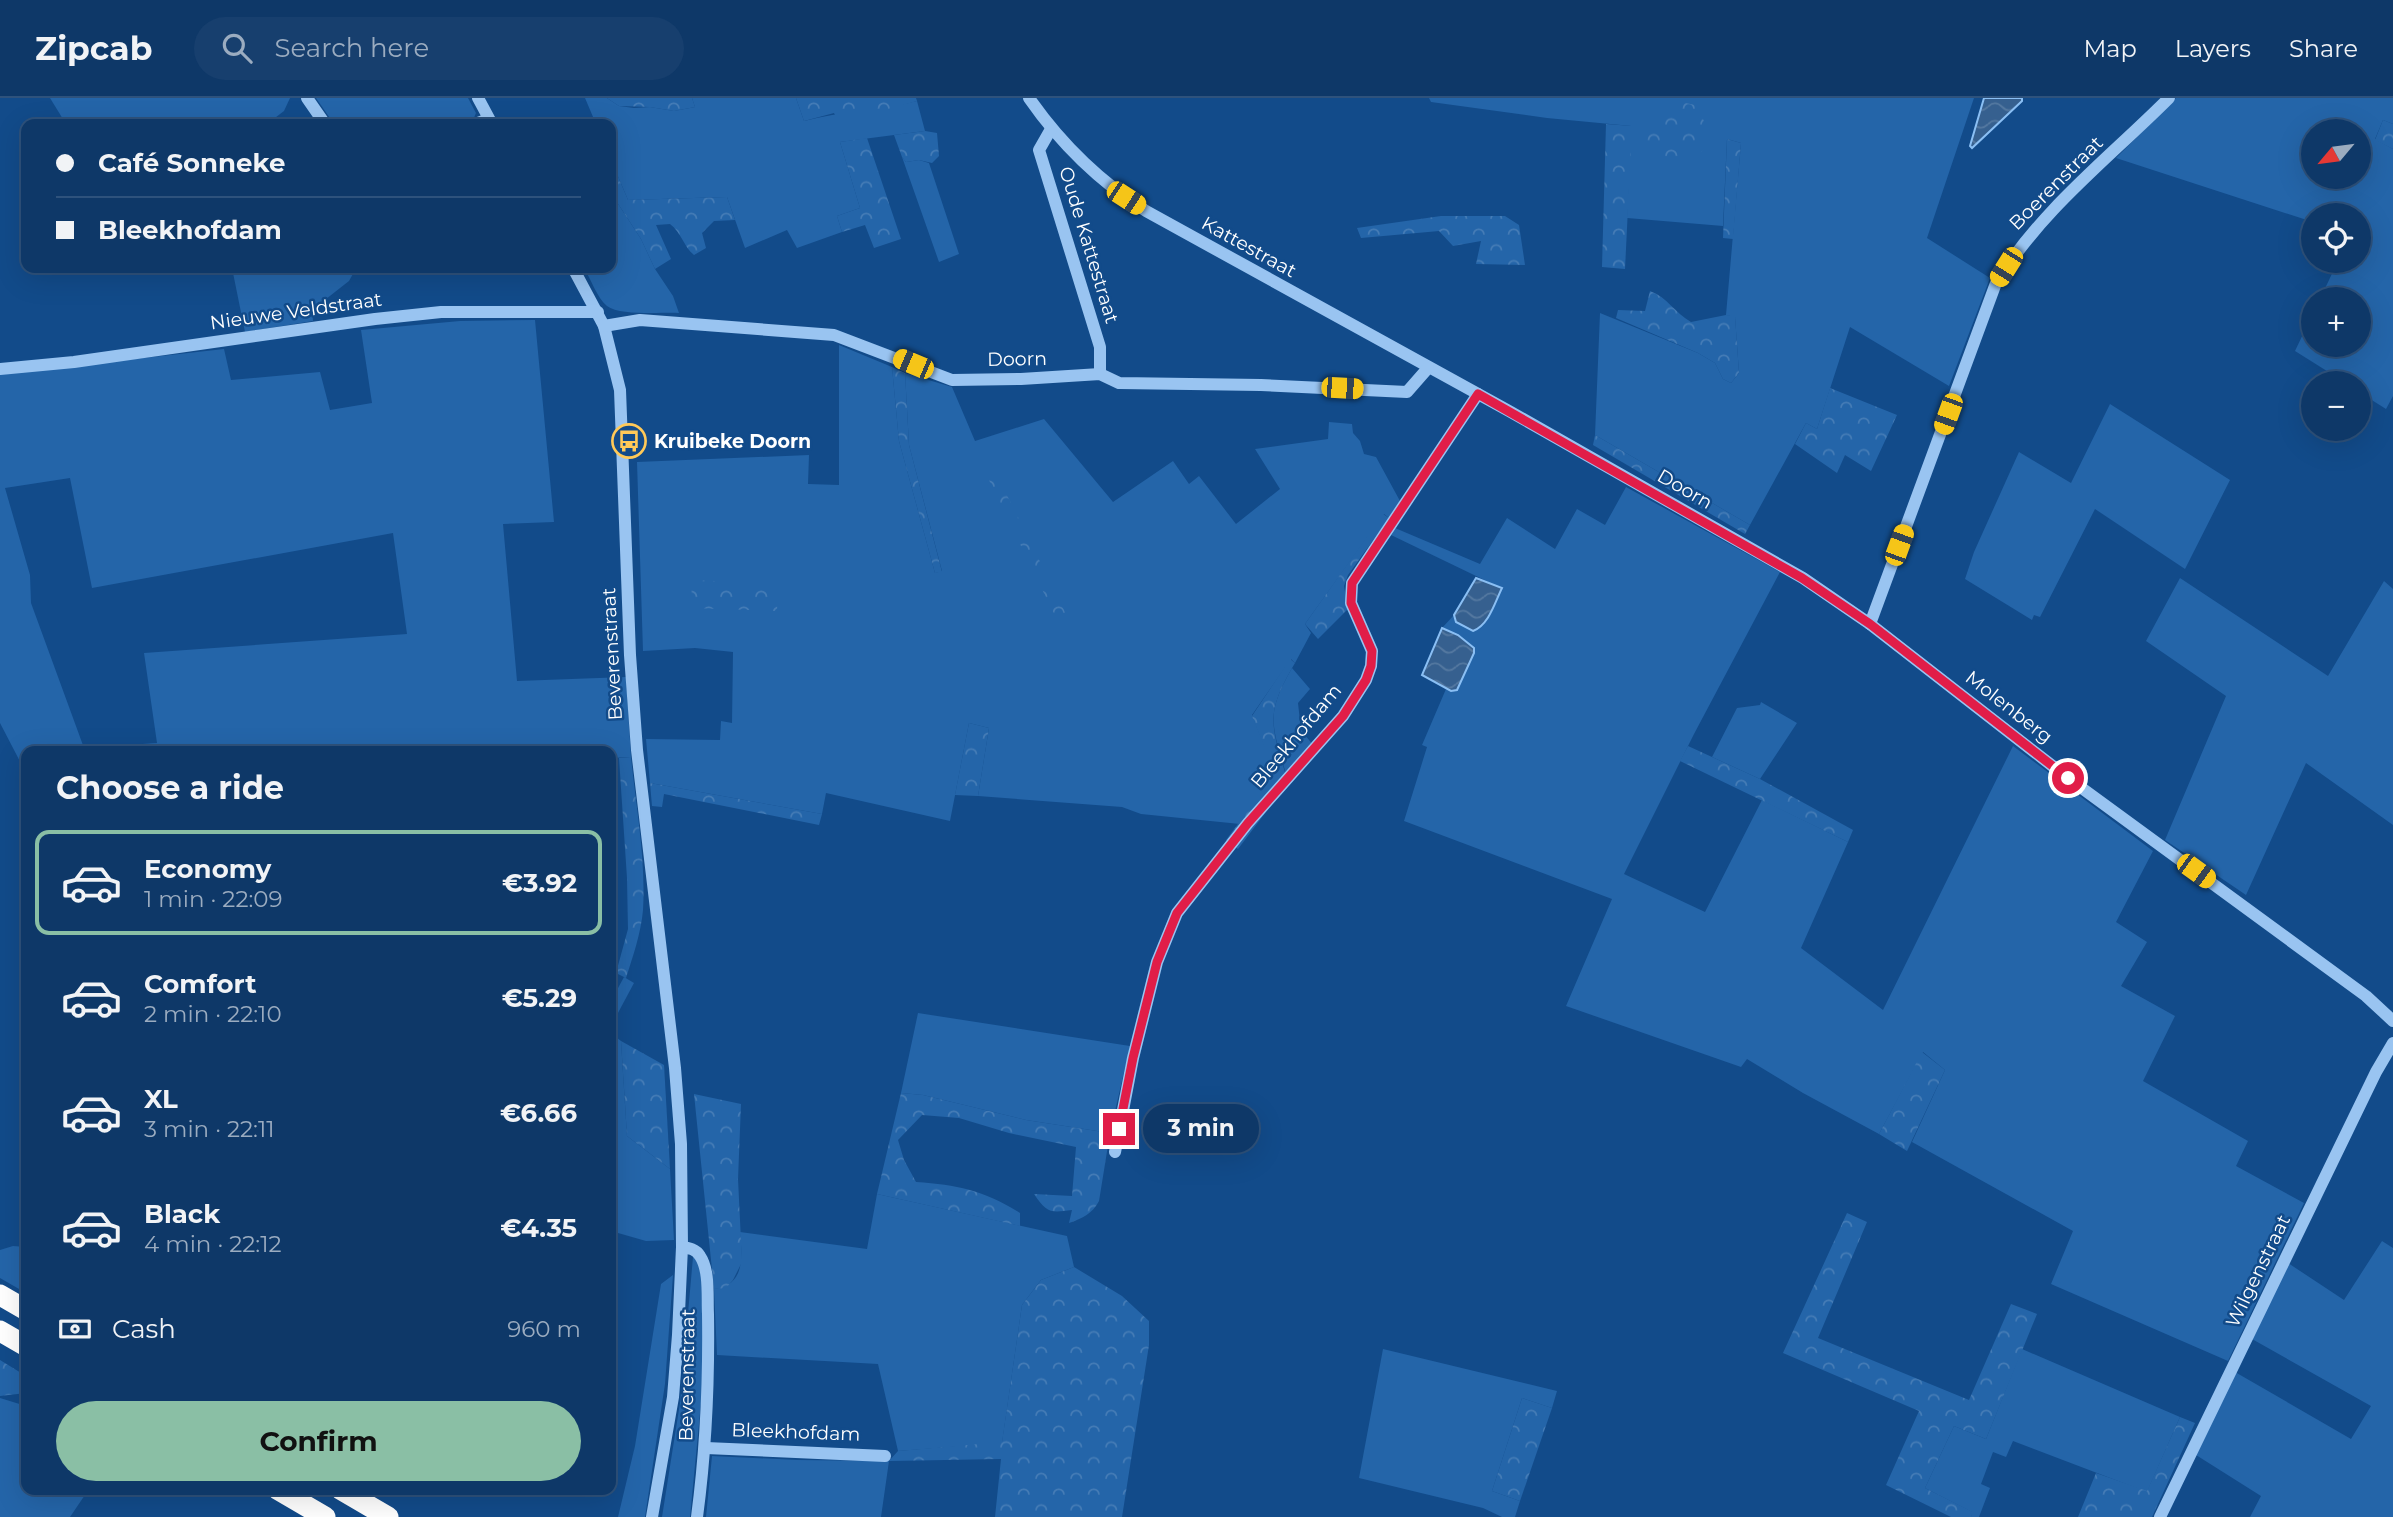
<!DOCTYPE html>
<html lang="en">
<head>
<meta charset="utf-8">
<style>
	:root { --surface:#0e3868; --page:#173f6e; --text:#f1f3f6; --muted:#9bacc0; --line:#2e527c; --accent:#8abfa5 }
	body { margin:0; font-family:Montserrat,sans-serif; background:var(--page); color:var(--text); height:100vh; display:flex; flex-direction:column; font-size:26px; white-space:nowrap }
	* { box-sizing:border-box; margin:0 }
	p { font-size:23px; color:var(--muted) }
	.icon { flex:none; width:38px; height:38px; fill:none; stroke:currentColor; stroke-width:2; stroke-linecap:round; stroke-linejoin:round }
	.map { position:relative; flex:1; overflow:hidden }
	.details { position:absolute; left:21px; top:648px; width:595px; height:749px; display:flex; flex-direction:column; background:var(--surface); border-radius:14px; box-shadow:0 7px 28px #0002,0 0 0 2px var(--line) }
	.details>* { flex:none }
	.top-card { position:absolute; left:21px; top:21px; width:595px; height:154px; border-radius:14px; box-shadow:0 7px 28px #0002,0 0 0 2px var(--line); display:grid; align-content:center; height:154px; padding:0 35px; background:var(--surface) }
	.needle { width:46px; rotate:241deg }
	.fabs { position:absolute; left:2301px; top:21px; display:grid; gap:14px }
	.fabs a { display:grid; place-items:center; width:70px; height:70px; border-radius:50%; background:var(--surface); box-shadow:0 7px 28px #0002,0 0 0 2px var(--line); font-size:35px }
	.end { position:absolute; width:32px; height:32px; margin:-16px; border:9px solid #e11d48; background:#fff; box-shadow:0 0 0 4px #fff }
	.from { border-radius:50% }
	.bubble { position:absolute; height:49px; border-radius:24px; background:var(--surface); box-shadow:0 7px 28px #0002,0 0 0 2px var(--line); font-size:23px; font-weight:700; line-height:49px; text-align:center }
	.car { position:absolute; width:21px; height:42px; margin:-21px -10px; border-radius:9px; box-shadow:0 0 5px 2px #0007; background:linear-gradient(#f5c518 24%,#345 0 40%,#f5c518 0 76%,#345 0 86%,#f5c518 0) }
	.top-card b { display:flex; align-items:center; gap:24px; height:66px; font-size:26px }
	.top-card b+b { border-top:2px solid var(--line) }
	.top-card i { width:18px; height:18px; background:var(--text) }
	ul { padding:0; list-style:none }
	li { display:flex; align-items:center; gap:21px; height:105px; margin:0 14px 10px; padding:0 21px; border:4px solid transparent; border-radius:14px }
	li div { flex:1 }
	li b { display:block; font-size:26px }
	li em { font-style:normal; font-weight:700 }
	li.current { border-color:var(--accent) }
	li>.icon { width:63px; height:63px; stroke-width:1.5 }
	h2 { padding:0 35px; font-size:32px; line-height:84px }
	.pay { display:flex; align-items:center; gap:18px; height:77px; padding:0 35px; font-size:26px }
	.pay p { margin-inline-start:auto }
	.cta { display:flex; gap:14px; margin-top:auto; padding:14px 35px }
	.cta a { flex:1; height:80px; border-radius:42px; background:var(--accent); color:#111; font-size:28px; font-weight:700; line-height:80px; text-align:center }
	header { display:flex; align-items:center; gap:42px; box-sizing:border-box; height:98px; padding:0 35px; background:var(--surface); border-bottom:2px solid var(--line) }
	header strong { font-size:33px }
	nav { display:flex; gap:38px; margin-inline-start:auto; font-size:24px }
	.search { width:490px; height:63px; background:var(--page); display:flex; align-items:center; gap:18px; box-sizing:border-box; padding:0 24px; border-radius:38px; color:var(--muted); font-size:26px }
	.map>svg:first-child { display:block }
</style>
</head>
<body>
<header>
<strong>Zipcab</strong>
<div class="search"><svg class="icon" aria-label="search" viewBox="0 0 24 24"><circle cx="10" cy="10" r="6"/><path d="M15 15l6 6"/></svg>Search here</div>
<nav><a>Map</a><a>Layers</a><a>Share</a></nav>
</header>
<div class="map">
<svg width="2393" height="1419" viewBox="0 0 2393 1419">
	<defs>
		<pattern id="forest-crowns" width="20" height="18" patternUnits="userSpaceOnUse" patternTransform="scale(1.75)"><rect width="20" height="18" fill="#2465a9"/><path d="M2 6a3 3 0 1 1 6 0M12 15a3 3 0 1 1 6 0" fill="none" stroke="#457cb6"/></pattern>
		<pattern id="water-waves" width="16" height="10" patternUnits="userSpaceOnUse" patternTransform="scale(1.75)"><rect width="16" height="10" fill="#36608f"/><path d="M0 5q4-4 8 0t8 0" fill="none" stroke="#5478a0"/></pattern>
	</defs>
	<rect width="100%" height="100%" fill="#124b8a"/>
	<g fill="#2465a9" fill-rule="evenodd">
		<polygon points="50,0 290,0 284,13 267,26 66,26"/>
		<polygon points="316,0 468,0 476,15 473,22 463,26 334,26"/>
		<path d="M585 0H607L619 8 634 10 650 9 674 13 695 9 692 0H796L804 23C841 13 880 13 917 3L925 33 840 44 860 110 837 118 842 134 797 150 787 132 745 150 727 99 628 102 611 62V26H596Z"/>
		<polygon points="1429,0 1974,0 1927,140 1990,180 1949,288 1850,229 1817,331 1806,325 1750,427 1595,337 1600,215 1698,255 1715,265 1723,281 1731,285 1739,275 1735,219 1726,217 1741,45 1727,41 1723,128 1627,120 1631,28 1547,20 1431,4"/>
		<path d="M2176 0H2393V26L2383 22 2375 41 2393 51V298L2386 311 2359 294V285H2346L2295 253 2313 215 2314 247H2359V201H2320L2338 163H2359V117H2314L2313 124 2116 60ZM2314 33H2359V79H2314Z"/>
		<polygon points="902,59 906,64 919,62 929,65 959,156 939,164"/>
		<path d="M611 95 641 141 655 171 673 198 679 215C662 214 620 218 607 208 597 200 591 181 584 170H611Z"/>
		<polygon points="232,170 352,170 354,174 349,183 312,212 313,223 245,234"/>
		<path d="M535 222 554 424 503 426 517 583 626 579 631 659 611 660V653H26V675L0 625V276L224 251 231 282 320 274 330 312 372 305 361 232 460 223ZM70 380 92 490 393 435 407 536 144 555 157 645 84 650 31 505 30 477 5 390Z"/>
		<polygon points="839,247 892,269 899,343 935,475 942,473 909,347 905,275 952,289 975,343 1044,321 1113,404 1173,363 1189,386 1199,378 1236,426 1280,391 1255,351 1328,341 1329,324 1352,326 1353,335 1360,343 1364,356 1376,359 1400,403 1389,420 1384,416 1305,526 1311,535 1295,565 1291,561 1252,617 1276,676 1240,726 1141,716 1122,709 978,698 989,630 969,625 950,723 826,695 822,716 650,685 646,641 720,642 721,623 732,625 733,554 695,550 643,553 637,364 809,357 808,386 839,387"/>
		<polygon points="2110,306 2230,382 2185,471 2095,411 2040,519 2034,517 2032,522 1965,481 1974,454 2019,354 2071,385"/>
		<polygon points="1626,389 1780,474 1694,636 1624,776 1705,814 1762,702 1848,744 1801,850 1883,912 2013,648 2153,753 2116,824 2147,844 2121,888 2175,918 2143,983 2248,1043 2236,1068 2304,1105 2228,1263 2051,1186 2073,1133 1912,1044 1945,972 1923,954 1879,1036 1803,995 1747,961 1741,969 1566,908 1612,801 1404,723 1427,649 1422,647 1446,591 1451,593 1458,537 1442,530 1454,517 1456,524 1501,490 1391,437 1395,430 1480,466 1507,420 1555,451 1577,411 1605,427"/>
		<polygon points="2180,480 2328,578 2384,483 2393,491 2393,727 2306,665 2246,797 2165,742 2226,598 2146,543"/>
		<path d="M1292 570 1310 591 1298 605 1301 632 1313 647 1286 676C1272 627 1265 617 1292 570Z"/>
		<polygon points="1761,604 1797,625 1760,681 1712,659 1737,610 1760,607"/>
		<polygon points="624,879 634,885 611,928 611,903"/>
		<polygon points="918,915 1130,948 1110,1035 1026,1022 923,997 901,995"/>
		<polygon points="611,935 621,943 627,1038 670,1071 674,1142 646,1143 618,1135 613,1150 611,1149"/>
		<path d="M877 1096 1067 1138 1074 1169 1041 1182 1022 1207 1002 1345 898 1353 878 1266 717 1257 714 1191C746 1187 742 1158 740 1134L867 1151Z"/>
		<polygon points="2382,1143 2393,1150 2393,1419 2250,1419 2261,1398 2196,1357 2235,1274 2351,1341 2371,1308 2252,1241 2288,1165 2344,1202"/>
		<polygon points="13,1148 26,1149 26,1195 0,1180 0,1152"/>
		<polygon points="693,1159 696,1160 702,1179 704,1274 690,1419 662,1419 680,1305"/>
		<polygon points="673,1177 665,1286 645,1419 618,1419 635,1348 661,1186"/>
		<polygon points="1383,1251 1557,1293 1552,1310 1522,1300 1492,1393 1520,1403 1515,1419 1502,1419 1483,1410 1359,1380"/>
		<polygon points="2022,1251 2180,1319 2147,1394 2013,1343 2006,1359 1993,1354 1981,1386 1990,1390 1979,1419 1971,1419 1972,1414 1925,1390 1954,1328 1986,1341"/>
		<polygon points="0,1300 26,1308 26,1391 89,1391 70,1419 0,1419"/>
		<polygon points="712,1358 798,1362 889,1363 881,1419 706,1419"/>
	</g>
	<g fill="url(#forest-crowns)">
		<polygon points="607,0 692,0 695,9 674,13 650,9 619,8"/>
		<polygon points="796,0 916,0 917,3 839,25 834,15 804,23"/>
		<path d="M1676 3 1695 7 1712 37C1708 43 1705 51 1699 56 1680 72 1654 61 1641 43 1648 27 1659 9 1676 3Z"/>
		<polygon points="2383,22 2393,26 2393,51 2375,42"/>
		<polygon points="1606,26 1632,28 1625,171 1602,169"/>
		<polygon points="925,33 937,35 939,58 932,65 919,62 906,64 902,59 894,37"/>
		<polygon points="867,40 901,141 874,150 865,127 842,134 837,118 860,110 840,44"/>
		<polygon points="1727,41 1741,45 1733,141 1723,140"/>
		<path d="M611 62 628 102 727 99 735 122 714 123 702 135 706 150 694 157C683 148 682 135 670 126L656 127 671 161 655 171 641 141 611 95Z"/>
		<polygon points="1441,118 1505,118 1519,127 1525,167 1476,166 1481,143 1453,148 1439,133 1361,140 1357,130"/>
		<path d="M1650 193C1667 199 1675 215 1691 224L1726 217 1735 218 1739 275 1731 285 1723 281 1715 265 1698 255 1616 220 1618 212 1645 213Z"/>
		<polygon points="892,269 905,275 909,347 942,474 935,475 899,343"/>
		<polygon points="1830,290 1897,317 1871,373 1845,357 1837,375 1795,346 1806,325 1817,331"/>
		<polygon points="1595,337 1750,427 1745,436 1593,347"/>
		<polygon points="996,375 1067,518 1058,524 987,378"/>
		<polygon points="1383,416 1389,420 1348,477 1344,488 1348,511 1318,541 1305,526"/>
		<polygon points="692,482 778,486 777,513 691,510"/>
		<path d="M1290 561 1295 565C1263 619 1272 627 1288 685L1238 751 1226 742 1275 676 1252 618Z"/>
		<polygon points="969,625 989,630 978,698 955,697"/>
		<polygon points="1688,648 1760,681 1853,732 1848,744 1680,663"/>
		<path d="M631 659C636 709 646 762 643 812 641 835 633 858 626 880L616 875 628 831 627 780 619 660Z"/>
		<polygon points="650,685 822,716 819,727 664,696 662,709 652,708"/>
		<polygon points="621,943 664,967 670,1071 627,1038"/>
		<polygon points="1922,954 1945,972 1907,1053 1879,1036"/>
		<path d="M901 995 923 997 1026 1022 1110 1035 1099 1103C1092 1116 1083 1120 1069 1125L1072 1112C1050 1115 1047 1115 1034 1096L1072 1098 1076 1049 1009 1035 959 1020 922 1017 898 1042 904 1062 916 1084C958 1087 983 1092 1020 1115V1128L877 1096Z"/>
		<polygon points="694,996 741,1006 738,1081 742,1164 733,1182 726,1190 714,1191"/>
		<polygon points="1847,1115 1867,1124 1818,1240 1969,1302 2011,1206 2037,1216 1986,1341 1954,1328 1925,1390 1973,1414 1971,1419 1951,1419 1886,1387 1919,1313 1783,1255"/>
		<polygon points="1074,1169 1122,1198 1149,1223 1149,1247 1122,1419 995,1419 1001,1361 889,1363 898,1353 1002,1344 1022,1207 1041,1182"/>
		<polygon points="0,1262 26,1278 26,1295 0,1298"/>
		<polygon points="1522,1300 1552,1310 1520,1403 1492,1393"/>
		<polygon points="2180,1319 2195,1325 2152,1419 2078,1419 2096,1375 2147,1393"/>
	</g>
	<g fill="url(#water-waves)" stroke="#8abff4" stroke-width="2">
		<polygon points="1984,0 2022,0 2022,3 1972,50 1970,48"/>
		<path d="M1476 480 1502 490C1495 504 1489 527 1473 533L1456 524 1454 517Z"/>
		<polygon points="1442,530 1458,537 1474,550 1474,555 1457,592 1451,593 1422,577"/>
	</g>
	<g fill="none" stroke-linecap="round" stroke-linejoin="round">
		<g stroke="#99c4f1" stroke-width="12">
			<polyline points="307,0 325,26"/>
			<polyline points="478,0 492,26"/>
			<path d="M1029 0C1061 46 1099 83 1146 113L1509 313 1803 480 1870 526 2068 680 2366 898 2393 923"/>
			<polyline points="475,26 488,21"/>
			<polyline points="1051,31 1039,52 1100,249 1100,276"/>
			<polyline points="573,170 604,228 620,292 630,557 637,652 675,970 681,1046 682,1149 678,1237 673,1299 652,1419"/>
			<polyline points="604,228 640,222 834,237 952,282 1021,281 1100,276 1119,285 1261,287 1407,294 1428,270"/>
			<polyline points="0,271 74,264 375,221 441,214 598,214"/>
			<path d="M1870 526 1996 185C2042 111 2108 61 2169 0"/>
			<polyline points="1115,1054 1133,960 1157,864 1177,815 1248,725 1343,618 1366,582 1371,568 1372,553 1351,505 1352,485 1478,296"/>
			<path d="M682 1149C689 1150 696 1151 700 1158 710 1173 707 1199 708 1216 709 1284 706 1351 697 1419"/>
			<polyline points="706,1350 885,1358"/>
			<polyline points="2160,1419 2376,974 2393,945"/>
		</g>
		<g stroke="#fff" stroke-width="21">
			<polyline points="0,1197 26,1212"/>
			<polyline points="0,1233 26,1248"/>
			<polyline points="277,1391 325,1419"/>
			<polyline points="340,1391 388,1419"/>
		</g>
	</g>
	<g fill="none" stroke-linecap="round" stroke-linejoin="round">
		<polyline stroke="#e11d48" stroke-width="9" points="1119,1031 1133,960 1157,864 1177,815 1248,725 1343,618 1366,582 1371,568 1372,553 1351,505 1352,485 1478,296 1802,480 1870,526 2068,680"/>
	</g>
	<defs>
		<g id="bus-ring" transform="scale(1.75)"><circle r="9.5" fill="#124b8a" stroke="#ffc958" stroke-width="1.5"/><path d="M-5-6H5V4H4V6H2V4H-2V6H-4V4H-5ZM-3.5-4V0h7V-4ZM-3.5 1.2v1.5H-2V1.2ZM2 1.2v1.5H3.5V1.2Z" fill="#ffc958"/></g>
	</defs>
	<g fill-rule="evenodd">
		<use href="#bus-ring" x="629" y="343"/>
	</g>
	<g text-anchor="middle" dominant-baseline="central" stroke-width="5" stroke-linejoin="round" paint-order="stroke">
		<g font-size="19" fill="#fff" stroke="#124b8a">
			<text transform="translate(2056 85) rotate(-45)">Boerenstraat</text>
			<text transform="translate(1089 147) rotate(73)">Oude Kattestraat</text>
			<text transform="translate(1249 149) rotate(29)">Kattestraat</text>
			<text transform="translate(296 213) rotate(-8)">Nieuwe Veldstraat</text>
			<text transform="translate(1017 261) rotate(-1)">Doorn</text>
			<text transform="translate(1685 391) rotate(30)">Doorn</text>
			<text transform="translate(612 556) rotate(-93)">Beverenstraat</text>
			<text transform="translate(2009 609) rotate(38)">Molenberg</text>
			<text transform="translate(1296 638) rotate(-50)">Bleekhofdam</text>
			<text transform="translate(2258 1173) rotate(-64)">Wilgenstraat</text>
			<text transform="translate(687 1277) rotate(-89)">Beverenstraat</text>
			<text transform="translate(796 1334) rotate(2)">Bleekhofdam</text>
		</g>
		<g font-size="19" font-weight="bold" fill="#fff" stroke="#124b8a" text-anchor="start">
			<text x="654" y="343">Kruibeke Doorn</text>
		</g>
	</g>
</svg>
<div class="fabs">
<a><svg class="needle" viewBox="-14 -14 28 28"><path d="M0-13l5 13h-10z" fill="#e53935"/><path d="M0 13l5-13h-10z" fill="#9bacc0"/></svg></a>
<a><svg class="icon" aria-label="locate" viewBox="0 0 24 24"><circle cx="12" cy="12" r="6"/><path d="M12 2v4M12 18v4M2 12h4M18 12h4"/></svg></a>
<a>+</a>
<a>−</a>
</div>
<i class="end from" style="left:2068px;top:680px"></i>
<i class="end" style="left:1119px;top:1031px"></i>
<div class="bubble" style="left:1143px;top:1006px;width:116px">3 min</div>
<i class="car" style="left:1126px;top:100px;rotate:123deg"></i>
<i class="car" style="left:2006px;top:169px;rotate:212deg"></i>
<i class="car" style="left:913px;top:266px;rotate:293deg"></i>
<i class="car" style="left:1342px;top:290px;rotate:93deg"></i>
<i class="car" style="left:1948px;top:316px;rotate:200deg"></i>
<i class="car" style="left:1899px;top:447px;rotate:20deg"></i>
<i class="car" style="left:2196px;top:773px;rotate:126deg"></i>
<div class="top-card">
<b><i class="from"></i>Café Sonneke</b>
<b><i></i>Bleekhofdam</b>
</div>
<section class="details">
<h2>Choose a ride</h2>
<ul>
<li class="current"><svg class="icon" aria-label="car" viewBox="0 0 24 24"><path d="M5 17H2v-5l4-1 3-4h7l3 4 3 1v5h-3M9 17h6M6 11h13"/><circle cx="7" cy="17" r="2"/><circle cx="17" cy="17" r="2"/></svg><div><b>Economy</b><p>1 min · 22:09</p></div><em>€3.92</em></li>
<li><svg class="icon" aria-label="car" viewBox="0 0 24 24"><path d="M5 17H2v-5l4-1 3-4h7l3 4 3 1v5h-3M9 17h6M6 11h13"/><circle cx="7" cy="17" r="2"/><circle cx="17" cy="17" r="2"/></svg><div><b>Comfort</b><p>2 min · 22:10</p></div><em>€5.29</em></li>
<li><svg class="icon" aria-label="car" viewBox="0 0 24 24"><path d="M5 17H2v-5l4-1 3-4h7l3 4 3 1v5h-3M9 17h6M6 11h13"/><circle cx="7" cy="17" r="2"/><circle cx="17" cy="17" r="2"/></svg><div><b>XL</b><p>3 min · 22:11</p></div><em>€6.66</em></li>
<li><svg class="icon" aria-label="car" viewBox="0 0 24 24"><path d="M5 17H2v-5l4-1 3-4h7l3 4 3 1v5h-3M9 17h6M6 11h13"/><circle cx="7" cy="17" r="2"/><circle cx="17" cy="17" r="2"/></svg><div><b>Black</b><p>4 min · 22:12</p></div><em>€4.35</em></li>
</ul>
<div class="pay"><svg class="icon" aria-label="cash" viewBox="0 0 24 24"><path d="M3 7h18v10H3z"/><circle cx="12" cy="12" r="2"/></svg>Cash<p>960 m</p></div>
<div class="cta"><a>Confirm</a></div>
</section>
</div>
</body>
</html>
